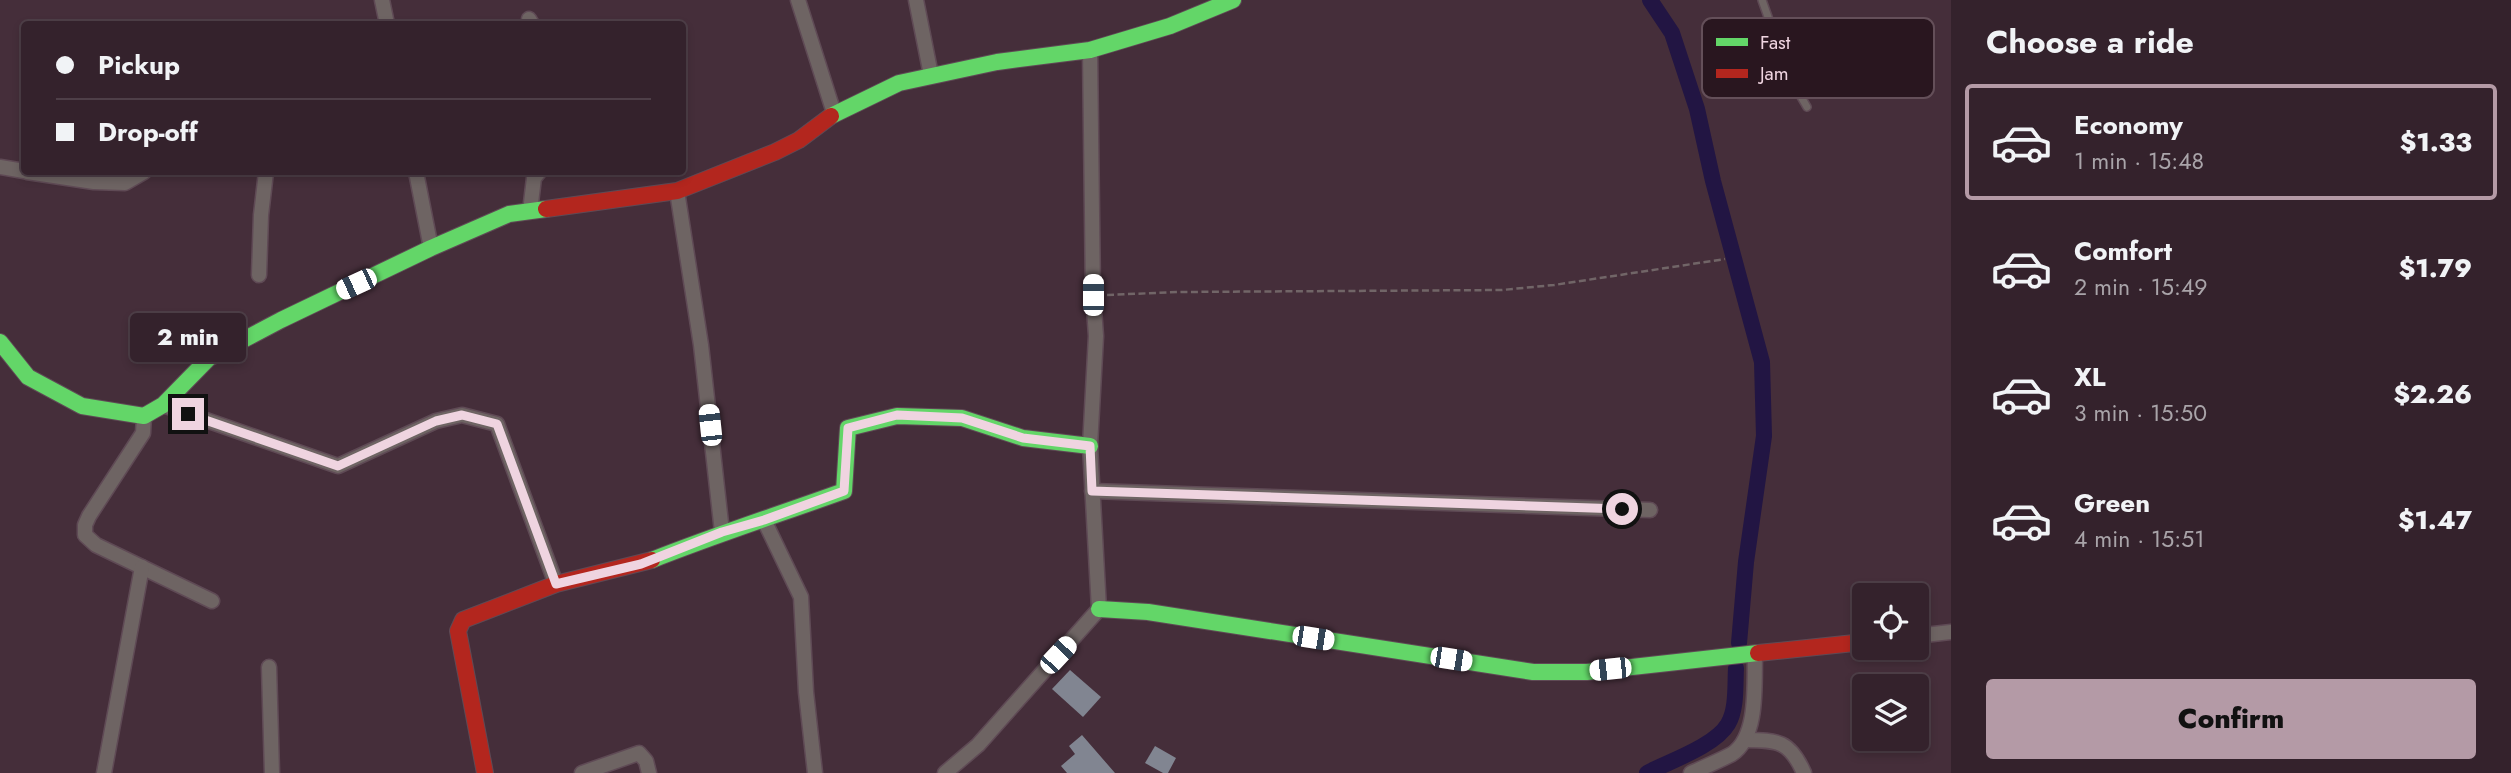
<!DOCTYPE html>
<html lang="en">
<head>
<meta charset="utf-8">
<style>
	:root { --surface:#34222c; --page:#3f2f38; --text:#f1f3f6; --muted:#a9a4a9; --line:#4e3f48; --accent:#b49aa6 }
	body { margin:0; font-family:Jost,sans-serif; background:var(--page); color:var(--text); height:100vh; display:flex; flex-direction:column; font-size:26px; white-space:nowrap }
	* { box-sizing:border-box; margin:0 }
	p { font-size:23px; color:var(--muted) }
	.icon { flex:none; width:38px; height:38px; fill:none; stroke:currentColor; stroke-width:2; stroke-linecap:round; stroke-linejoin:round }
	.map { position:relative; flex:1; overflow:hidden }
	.details { display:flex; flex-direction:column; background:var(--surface); width:560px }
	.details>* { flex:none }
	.guide { position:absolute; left:21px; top:21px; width:665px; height:154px; border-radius:7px; box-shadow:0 4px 10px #0003,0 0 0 2px var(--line); display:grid; align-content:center; height:154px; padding:0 35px; background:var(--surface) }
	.tools { position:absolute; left:1852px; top:583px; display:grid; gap:14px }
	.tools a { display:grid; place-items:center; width:77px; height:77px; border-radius:7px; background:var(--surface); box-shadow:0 4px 10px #0003,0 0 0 2px var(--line); font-size:35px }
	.end { position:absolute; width:32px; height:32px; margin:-16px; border:9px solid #efd4e0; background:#111; box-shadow:0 0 0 4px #111 }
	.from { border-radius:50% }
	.bubble { position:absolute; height:49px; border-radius:7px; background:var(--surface); box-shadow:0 4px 10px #0003,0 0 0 2px var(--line); font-size:23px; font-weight:800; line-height:49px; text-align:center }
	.car { position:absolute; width:21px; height:42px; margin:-21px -10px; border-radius:9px; box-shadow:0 0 5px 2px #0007; background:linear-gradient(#fff 24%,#345 0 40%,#fff 0 76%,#345 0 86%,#fff 0) }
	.guide b { display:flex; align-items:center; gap:24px; height:66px; font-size:26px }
	.guide b+b { border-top:2px solid var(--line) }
	.guide i { width:18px; height:18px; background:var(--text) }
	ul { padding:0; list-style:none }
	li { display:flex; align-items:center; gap:21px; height:116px; margin:0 14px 10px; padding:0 21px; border:4px solid transparent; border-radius:7px }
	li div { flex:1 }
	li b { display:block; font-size:26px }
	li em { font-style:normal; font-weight:800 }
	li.on { border-color:var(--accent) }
	li>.icon { width:63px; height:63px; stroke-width:1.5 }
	h2 { padding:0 35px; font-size:32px; line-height:84px }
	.action { display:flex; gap:14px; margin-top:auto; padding:14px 35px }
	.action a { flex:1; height:80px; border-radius:7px; background:var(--accent); color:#111; font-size:28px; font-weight:800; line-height:80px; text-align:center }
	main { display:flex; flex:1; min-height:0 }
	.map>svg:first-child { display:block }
</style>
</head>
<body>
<main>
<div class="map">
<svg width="1951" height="773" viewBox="0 0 1951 773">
	<rect width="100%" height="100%" fill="#452e3a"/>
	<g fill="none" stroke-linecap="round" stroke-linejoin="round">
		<g stroke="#221543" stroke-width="16">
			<polyline points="1650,0 1672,33 1697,109 1713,181 1762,362 1764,436 1746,562 1739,643"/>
			<path d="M1647 773C1670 761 1715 746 1728 724 1737 709 1735 685 1736 668"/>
		</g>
	</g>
	<g fill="#818591">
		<polygon points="1070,670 1101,697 1083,717 1052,689"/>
		<polygon points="1082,735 1115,773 1067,773 1061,766 1075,754 1069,746"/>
		<polygon points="1155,746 1176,758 1168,773 1163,773 1145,763"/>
	</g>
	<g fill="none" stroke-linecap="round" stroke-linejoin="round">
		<g stroke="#5f4a55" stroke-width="10">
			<polyline id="lane" points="1762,0 1789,76 1807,107"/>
		</g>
		<g stroke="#5f4a55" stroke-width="17">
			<g id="street">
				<polyline points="382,0 387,24"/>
				<polyline points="798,0 834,113"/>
				<polyline points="916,0 931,75"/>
				<polyline points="529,19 532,24"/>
				<polyline points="0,167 24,171"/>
				<polyline points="27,172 94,182 125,183 144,172"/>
				<polyline points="416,172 431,248"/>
				<polyline points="677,191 701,345 722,532"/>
				<polyline points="530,211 534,178 539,172"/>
				<polyline points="259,275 261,215 266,172"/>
				<polyline points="163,405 338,466 436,421 462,415 497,424 556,584"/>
				<polyline points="144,416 143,433 89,516 85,525 85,535 96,545 212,601"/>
				<polyline points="1092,491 1650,510"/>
				<polyline points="764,520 801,597 806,692 815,773"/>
				<polyline points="1916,636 1951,632"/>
				<polyline points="269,667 272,773"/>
				<path d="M1745 740C1778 740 1790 741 1804 773"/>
				<polyline points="104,773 142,567"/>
				<polyline points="582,773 639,753 646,761 649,773"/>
				<polyline points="945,773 978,745 1099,609 1090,446 1096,336 1093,295 1090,50"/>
				<path d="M1691 773C1704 767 1719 761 1732 754 1759 736 1754 683 1755 653"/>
			</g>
		</g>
		<g stroke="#5f4a55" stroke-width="18">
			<g id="fast">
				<polyline points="831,116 899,83 997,62 1090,50 1170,26 1233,0"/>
				<polyline points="0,342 28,377 82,406 144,416 163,405 209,358 281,320 431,248 509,214 546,209"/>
				<path d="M652 560C715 535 780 514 844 491L848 428 897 416 962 418 1023 438 1090 446"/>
				<polyline points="1099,609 1148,612 1533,672 1587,672 1758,653"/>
			</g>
		</g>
		<g stroke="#5f4a55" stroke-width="18">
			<g id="jam">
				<polyline points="546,209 677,191 775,152 799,140 831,116"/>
				<polyline points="1758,653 1864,642"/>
				<polyline points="485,773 458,631 463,620 556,584 652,560"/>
			</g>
		</g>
		<polyline stroke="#716567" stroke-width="2.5" stroke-dasharray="7 3.5" stroke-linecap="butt" points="1107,295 1178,292 1502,290 1554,285 1725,259"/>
		<use href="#lane" stroke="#6e6463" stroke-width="7"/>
		<use href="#street" stroke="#6e6463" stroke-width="14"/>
		<use href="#fast" stroke="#63d668" stroke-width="16"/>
		<use href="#jam" stroke="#b3261e" stroke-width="16"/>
	</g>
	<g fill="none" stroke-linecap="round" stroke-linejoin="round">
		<polyline stroke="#efd4e0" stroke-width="9" points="188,414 338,466 436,421 462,415 497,424 556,584 641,564 722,532 764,520 844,491 848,428 897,415 962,418 1023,438 1090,446 1092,491 1622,509"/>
	</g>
	<rect x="1702" y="18" width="232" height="80" rx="10" fill="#29161f" stroke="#644f59" stroke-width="2"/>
	<rect x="1716" y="38" width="32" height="8" fill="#63d668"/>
	<rect x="1716" y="69" width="32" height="9" fill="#b3261e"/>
	<g font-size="19" fill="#efd4e0">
		<text x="1760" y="49">Fast</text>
		<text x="1760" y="80">Jam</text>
	</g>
</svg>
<div class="tools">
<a><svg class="icon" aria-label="locate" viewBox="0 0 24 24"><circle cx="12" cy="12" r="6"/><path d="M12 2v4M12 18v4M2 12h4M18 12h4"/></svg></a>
<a><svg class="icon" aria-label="layers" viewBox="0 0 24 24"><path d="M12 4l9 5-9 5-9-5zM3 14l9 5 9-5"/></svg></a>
</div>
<i class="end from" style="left:1622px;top:509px"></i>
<i class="end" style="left:188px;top:414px"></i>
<div class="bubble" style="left:130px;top:313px;width:116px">2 min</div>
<i class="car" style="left:356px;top:284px;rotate:245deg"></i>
<i class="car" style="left:1093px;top:295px;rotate:0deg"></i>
<i class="car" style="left:710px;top:425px;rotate:354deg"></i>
<i class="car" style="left:1313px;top:638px;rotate:99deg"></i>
<i class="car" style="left:1058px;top:655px;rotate:43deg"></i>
<i class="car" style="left:1451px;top:659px;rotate:99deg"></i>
<i class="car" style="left:1610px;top:669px;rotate:264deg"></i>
<div class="guide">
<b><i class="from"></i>Pickup</b>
<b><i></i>Drop-off</b>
</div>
</div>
<section class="details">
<h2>Choose a ride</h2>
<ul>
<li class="on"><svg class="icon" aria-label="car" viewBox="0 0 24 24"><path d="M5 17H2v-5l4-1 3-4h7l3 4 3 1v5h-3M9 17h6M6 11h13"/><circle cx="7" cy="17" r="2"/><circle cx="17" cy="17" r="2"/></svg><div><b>Economy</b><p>1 min · 15:48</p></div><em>$1.33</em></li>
<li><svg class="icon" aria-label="car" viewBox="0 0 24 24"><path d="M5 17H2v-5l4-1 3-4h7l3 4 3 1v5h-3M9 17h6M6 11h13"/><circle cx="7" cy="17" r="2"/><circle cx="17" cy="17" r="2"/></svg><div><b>Comfort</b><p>2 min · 15:49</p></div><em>$1.79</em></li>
<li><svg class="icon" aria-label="car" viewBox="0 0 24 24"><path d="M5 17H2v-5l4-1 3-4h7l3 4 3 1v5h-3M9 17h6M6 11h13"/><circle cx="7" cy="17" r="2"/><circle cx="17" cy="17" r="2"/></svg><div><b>XL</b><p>3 min · 15:50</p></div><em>$2.26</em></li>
<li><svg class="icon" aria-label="car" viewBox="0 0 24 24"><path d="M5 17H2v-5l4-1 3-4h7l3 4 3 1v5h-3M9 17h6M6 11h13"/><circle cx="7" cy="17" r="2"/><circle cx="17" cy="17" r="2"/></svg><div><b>Green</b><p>4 min · 15:51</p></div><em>$1.47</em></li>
</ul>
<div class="action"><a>Confirm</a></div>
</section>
</main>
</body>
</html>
